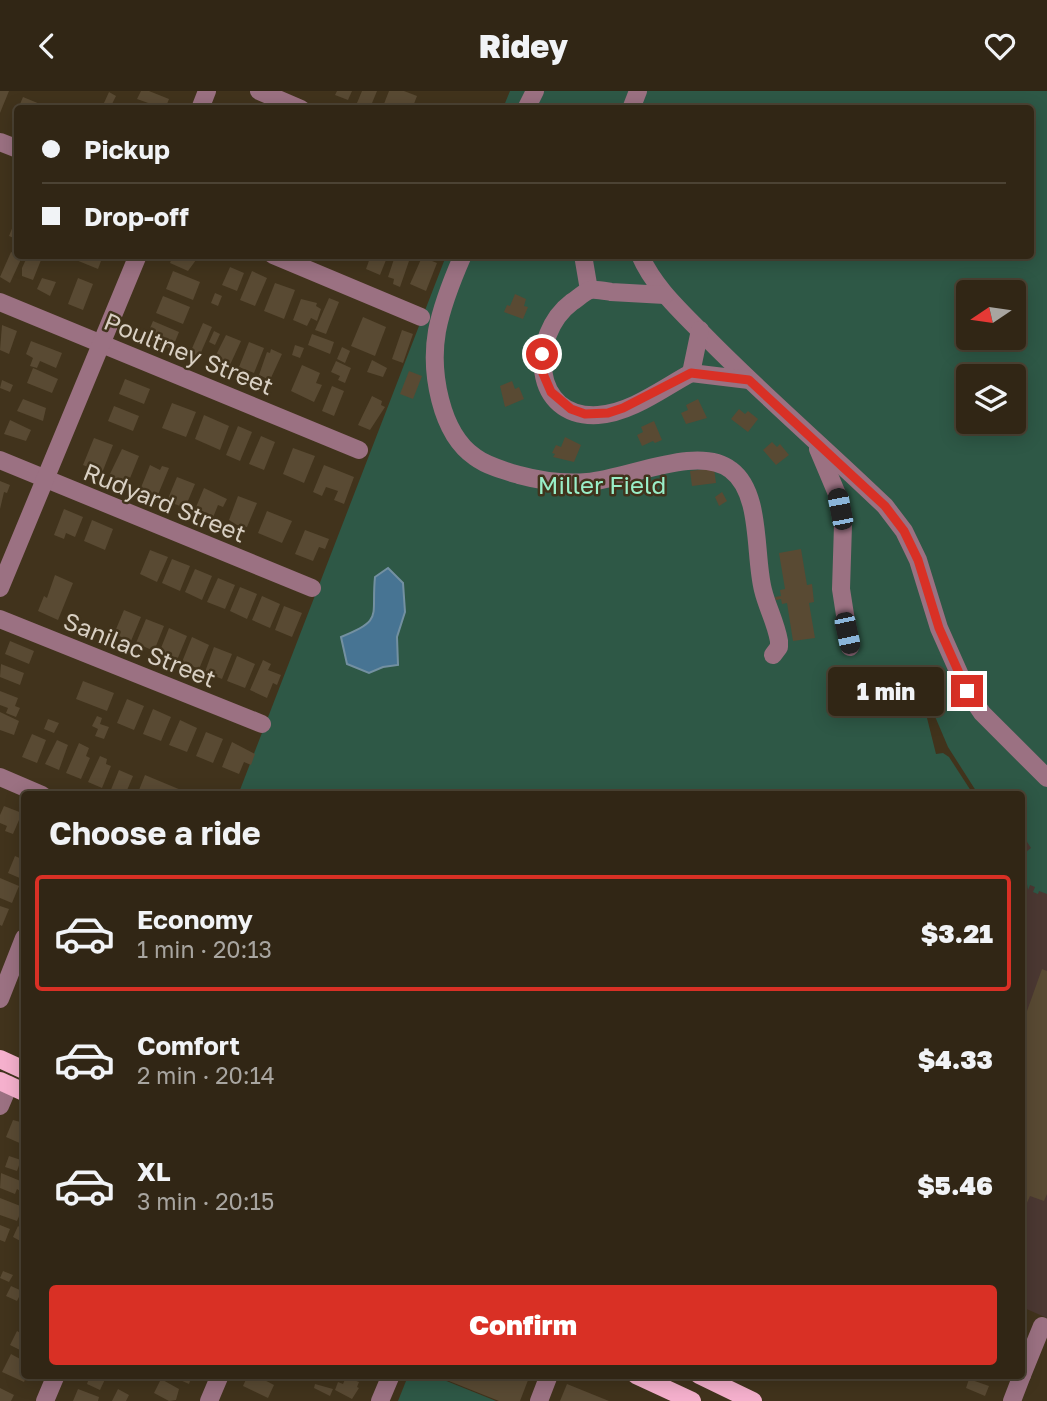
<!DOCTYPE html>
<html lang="en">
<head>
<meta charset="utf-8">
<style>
	:root { --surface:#312615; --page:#392e1e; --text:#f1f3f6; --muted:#a8a5a0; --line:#4c4334; --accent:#d93025 }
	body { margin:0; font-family:"Golos Text",sans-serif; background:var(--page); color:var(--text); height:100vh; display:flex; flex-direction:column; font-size:26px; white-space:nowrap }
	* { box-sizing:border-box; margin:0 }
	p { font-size:23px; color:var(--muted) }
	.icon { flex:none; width:38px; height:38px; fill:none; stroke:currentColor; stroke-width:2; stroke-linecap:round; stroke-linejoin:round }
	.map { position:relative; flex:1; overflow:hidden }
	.details { position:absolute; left:21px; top:700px; width:1004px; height:588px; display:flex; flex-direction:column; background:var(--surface); border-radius:7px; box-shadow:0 4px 18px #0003,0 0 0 2px var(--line) }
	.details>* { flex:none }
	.banner { position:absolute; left:14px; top:14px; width:1020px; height:154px; border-radius:7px; box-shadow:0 4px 18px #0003,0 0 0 2px var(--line); display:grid; align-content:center; height:154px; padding:0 28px; background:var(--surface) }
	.needle { width:46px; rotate:257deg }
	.fabs { position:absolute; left:956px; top:189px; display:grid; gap:14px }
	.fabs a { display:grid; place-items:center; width:70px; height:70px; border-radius:7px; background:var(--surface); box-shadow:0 4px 18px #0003,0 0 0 2px var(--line); font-size:35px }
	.end { position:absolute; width:32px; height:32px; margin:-16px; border:9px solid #d93025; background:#fff; box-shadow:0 0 0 4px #fff }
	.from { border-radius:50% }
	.bubble { position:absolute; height:49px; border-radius:7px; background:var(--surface); box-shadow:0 4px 18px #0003,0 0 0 2px var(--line); font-size:23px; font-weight:800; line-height:49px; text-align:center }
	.car { position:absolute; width:21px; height:42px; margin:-21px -10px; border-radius:9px; box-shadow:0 0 5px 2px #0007; background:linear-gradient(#222 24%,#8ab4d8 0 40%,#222 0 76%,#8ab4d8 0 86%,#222 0) }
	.banner b { display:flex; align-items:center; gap:24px; height:66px; font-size:26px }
	.banner b+b { border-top:2px solid var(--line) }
	.banner i { width:18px; height:18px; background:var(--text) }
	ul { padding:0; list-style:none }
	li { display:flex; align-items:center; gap:21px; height:116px; margin:0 14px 10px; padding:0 14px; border:4px solid transparent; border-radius:7px }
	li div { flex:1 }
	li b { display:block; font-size:26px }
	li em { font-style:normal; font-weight:800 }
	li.active { border-color:var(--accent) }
	li>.icon { width:63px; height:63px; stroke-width:1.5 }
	h2 { padding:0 28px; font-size:32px; line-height:84px }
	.cta { display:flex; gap:14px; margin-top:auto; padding:14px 28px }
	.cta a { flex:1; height:80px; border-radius:7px; background:var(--accent); color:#fff; font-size:28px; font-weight:800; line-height:80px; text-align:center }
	header { display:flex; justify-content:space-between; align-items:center; height:91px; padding:0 28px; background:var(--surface); font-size:32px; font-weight:800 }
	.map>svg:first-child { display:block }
</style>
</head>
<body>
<header><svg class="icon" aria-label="back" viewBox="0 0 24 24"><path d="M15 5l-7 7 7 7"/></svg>Ridey<svg class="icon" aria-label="heart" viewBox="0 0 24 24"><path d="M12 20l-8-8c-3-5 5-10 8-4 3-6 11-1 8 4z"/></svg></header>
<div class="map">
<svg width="1047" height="1310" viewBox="0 0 1047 1310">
	<rect width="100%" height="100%" fill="#41331c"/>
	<polygon fill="#4b3832" points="1022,737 1047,766 1047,1227 1022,1216"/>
	<g fill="#2e5846" fill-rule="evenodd">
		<path d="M510 0H1047V803L1039 800 1038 803 1033 801 1035 796 1030 794 1028 799 1022 764 1031 757 1022 743V704L978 703 948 656 931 616 925 591 921 592 927 614 924 615 936 663 943 662 949 666 973 703 238 704 446 165 1031 164V18L503 17ZM968 201H1013V247H968ZM968 285H1013V331H968Z"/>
		<polygon points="408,1285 434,1285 496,1310 398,1310"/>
	</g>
	<path fill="#477493" stroke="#7390a1" stroke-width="2" d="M388 477 403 492 405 521 397 546 398 574 383 576 369 582 347 573 341 546C384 529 371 526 375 486Z"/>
	<g fill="#594a33">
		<polygon points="0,0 9,0 0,22"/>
		<polygon points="141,0 149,0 169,8 165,18 137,8"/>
		<polygon points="337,0 352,0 348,9 335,4"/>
		<polygon points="362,0 377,0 370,17 357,12"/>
		<polygon points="389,0 404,0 417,5 412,18 382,18"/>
		<polygon points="109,1 116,5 111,15 104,12"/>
		<polygon points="23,6 40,13 39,18 18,18"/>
		<polygon points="13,135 18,137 16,148 9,145"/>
		<polygon points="11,161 22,166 10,192 0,186"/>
		<polygon points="28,164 43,164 33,189 22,185 22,177"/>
		<polygon points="78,164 102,164 100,170 101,170 98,178 76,169"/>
		<polygon points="173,164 195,164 193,168 196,169 188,180 170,172"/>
		<polygon points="371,164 388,164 380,184 366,178"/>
		<polygon points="422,166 437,172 426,200 410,193"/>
		<polygon points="401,167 409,170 400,196 393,193 394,188 388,186 394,168 400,170"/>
		<polygon points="230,176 244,182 237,200 222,194"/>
		<polygon points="173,180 200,191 193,209 166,198"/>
		<polygon points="252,180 267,187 255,215 240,209"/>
		<polygon points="42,187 56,191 50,205 37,198"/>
		<polygon points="78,187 93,193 83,219 68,213"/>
		<polygon points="275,192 295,199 284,228 264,220"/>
		<polygon points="215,202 222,205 218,215 211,212"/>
		<polygon points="515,203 526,208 524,215 528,216 523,228 504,221 507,214 510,215"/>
		<polygon points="163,205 190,216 183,233 156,222"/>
		<polygon points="329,207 339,211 326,243 315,239"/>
		<polygon points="301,208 317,212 316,215 321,218 317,230 311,227 307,235 293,229"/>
		<polygon points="363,226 386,236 375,265 351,255"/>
		<polygon points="153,230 179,241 172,258 146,247"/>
		<polygon points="203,232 212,236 199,266 190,262"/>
		<polygon points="2,234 17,240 9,263 0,259"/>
		<polygon points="402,239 413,243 403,272 392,268"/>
		<polygon points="214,240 220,243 215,254 209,251"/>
		<polygon points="312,243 334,251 330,263 308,254"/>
		<polygon points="226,244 241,250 229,276 213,270"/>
		<polygon points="31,250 62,262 56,277 40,270 37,277 30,275 33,267 26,263"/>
		<polygon points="249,251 264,257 254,282 239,276"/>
		<polygon points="295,254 304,257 300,267 292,264"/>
		<polygon points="342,256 350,260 345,272 337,268"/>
		<polygon points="271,258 282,263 270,289 259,284 267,261 270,262"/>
		<polygon points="372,269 387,277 383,286 367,281"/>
		<polygon points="336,270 351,277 345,292 338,289 340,285 331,281"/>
		<polygon points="302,274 320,282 316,292 322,294 314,311 291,300"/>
		<polygon points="33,277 58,288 52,302 27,292"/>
		<polygon points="409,280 422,285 413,308 400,303"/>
		<polygon points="125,288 150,298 144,313 119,303"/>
		<polygon points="2,289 13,294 10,301 0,297"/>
		<polygon points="512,290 515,298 519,296 524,308 505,316 500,295"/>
		<polygon points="332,295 344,300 334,325 322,320"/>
		<polygon points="372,305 382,310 381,314 385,316 370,339 358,334"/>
		<polygon points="23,308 46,317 43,330 17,320"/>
		<polygon points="698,308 707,327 686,333 681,322 688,319 686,314"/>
		<polygon points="172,312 196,321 186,346 162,337"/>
		<polygon points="114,315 139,325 133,340 108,330"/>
		<polygon points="739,318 745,323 748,320 758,328 748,341 731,328"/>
		<polygon points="204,324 229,335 220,359 195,348"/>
		<polygon points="10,329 31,339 26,350 4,343"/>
		<polygon points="654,330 662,349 655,352 653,350 642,355 637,344 643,341 641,336"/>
		<polygon points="238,335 252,341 240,370 226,364"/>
		<polygon points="261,345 275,351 264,379 249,373"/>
		<polygon points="565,346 581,354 574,371 553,366 555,363 552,362 556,354 561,356"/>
		<polygon points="94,347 113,354 102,382 83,374"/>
		<polygon points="772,351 777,356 780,353 789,364 776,374 763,359"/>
		<polygon points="293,357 315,365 304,392 283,383"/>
		<polygon points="122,358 139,365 128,392 109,385"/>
		<polygon points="150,374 160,379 162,375 169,377 157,406 140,399"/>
		<polygon points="324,374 354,386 344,413 334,409 338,400 326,396 322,405 313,401"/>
		<polygon points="714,377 716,392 692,395 690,380"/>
		<polygon points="177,386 195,393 185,417 167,410"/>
		<polygon points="0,390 10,394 7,402 4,401 0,418"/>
		<polygon points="204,397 227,408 223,416 218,414 212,429 194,421"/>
		<polygon points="722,401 727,410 719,415 715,406"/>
		<polygon points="238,405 257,412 247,436 237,434 229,429"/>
		<polygon points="64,418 83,426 75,446 66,442 64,448 54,444"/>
		<polygon points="267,420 292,430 282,452 258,442"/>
		<polygon points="92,429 113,438 105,459 84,450"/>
		<polygon points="305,439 329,448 325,458 319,456 313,470 295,463"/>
		<polygon points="801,458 807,494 812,493 814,511 809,512 815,547 793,550 787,512 782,513 781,508 776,509 775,506 781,505 780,499 785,498 779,462"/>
		<polygon points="150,459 168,466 157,491 140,483"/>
		<polygon points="172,468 190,475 180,500 162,492"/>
		<polygon points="195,478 212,485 202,509 185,501"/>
		<polygon points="55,484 73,492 58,529 38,520 44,505 47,507"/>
		<polygon points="218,487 235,494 225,518 207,511"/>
		<polygon points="240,496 257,503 247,528 230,520"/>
		<polygon points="262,505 280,513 270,537 252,529"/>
		<polygon points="284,515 302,522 292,546 275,539"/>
		<polygon points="124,519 141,526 131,550 114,543"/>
		<polygon points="146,528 164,535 154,560 136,552"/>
		<polygon points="169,537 187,545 177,569 159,562"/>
		<polygon points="192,546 209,554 199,578 182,571"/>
		<polygon points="10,550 34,560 29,573 5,563"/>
		<polygon points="214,556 232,563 222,588 205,581"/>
		<polygon points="237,565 255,573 245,597 227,590"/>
		<polygon points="263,569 271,573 268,579 281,584 277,594 273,592 267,607 250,599"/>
		<polygon points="1,573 24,582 20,594 0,586"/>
		<polygon points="83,590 114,602 107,620 76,608"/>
		<polygon points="0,600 18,607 15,615 20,617 16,626 6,622 8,617 0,614"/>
		<polygon points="127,608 144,615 134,639 117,632"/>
		<polygon points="153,618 171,626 161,650 143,643"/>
		<polygon points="0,621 19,630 14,644 0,639"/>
		<polygon points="97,625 102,627 100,633 109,636 104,648 95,645 98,638 92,635"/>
		<polygon points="48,628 59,632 54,642 44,638"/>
		<polygon points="180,629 197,637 187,661 169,654"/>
		<polygon points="206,641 223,648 213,672 196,665"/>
		<polygon points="32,643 46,649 37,672 22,666"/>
		<polygon points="57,649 68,654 59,679 45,673"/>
		<polygon points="232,651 255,663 251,674 244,671 239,683 222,676"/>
		<polygon points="79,652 89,657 86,665 90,667 81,688 66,682"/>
		<polygon points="100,665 107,668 106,673 111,675 102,697 88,691"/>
		<polygon points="119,679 133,685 125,704 110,701"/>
		<polygon points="145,684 181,699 179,704 137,704"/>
		<polygon points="4,715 22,722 13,743 5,740 7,735 0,732 0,724"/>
		<polygon points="15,765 24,769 22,788 8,782"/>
		<polygon points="0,787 19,795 12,812 0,807"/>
		<polygon points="0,815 9,818 2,835 0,834"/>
		<polygon points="1042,878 1047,880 1047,1103 1044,1110 1030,1105 1026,1114 1022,1112 1022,940 1024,935 1022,934"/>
		<polygon points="13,1029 24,1032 24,1054 6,1046"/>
		<polygon points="9,1065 21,1069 17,1080 5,1076"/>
		<polygon points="1,1082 23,1091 20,1100 17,1098 15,1103 0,1097"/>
		<polygon points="0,1107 23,1116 17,1130 0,1124"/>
		<polygon points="0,1134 10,1138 5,1151 0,1149"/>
		<polygon points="18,1135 24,1139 24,1152 13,1146"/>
		<polygon points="3,1180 13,1184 9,1191 0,1187"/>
		<polygon points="11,1195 22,1200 17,1210 6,1205"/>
		<polygon points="17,1240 24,1244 24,1261 10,1254"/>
		<polygon points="11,1263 24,1270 24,1284 27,1284 24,1291 2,1281"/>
		<polygon points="84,1284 107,1284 100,1299 87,1293 89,1287"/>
		<polygon points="169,1284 192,1284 189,1293"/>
		<polygon points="248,1284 255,1284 274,1294 268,1307 243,1295"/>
		<polygon points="452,1284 530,1284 520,1310 499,1310 449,1290"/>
		<polygon points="346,1286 359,1291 357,1296 359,1297 352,1308 335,1299 338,1291 343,1293"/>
		<polygon points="161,1288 179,1298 176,1309 169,1310 154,1302"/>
		<polygon points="969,1288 989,1295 985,1305 966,1297"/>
		<polygon points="315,1293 333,1298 330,1305 314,1297"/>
		<polygon points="567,1293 609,1310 560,1310"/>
		<polygon points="0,1297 14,1304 11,1310 0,1310"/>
		<polygon points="78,1298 99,1306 98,1310 73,1310"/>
		<polygon points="118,1298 129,1304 126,1310 112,1310"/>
	</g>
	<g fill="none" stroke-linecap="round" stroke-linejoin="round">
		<g stroke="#9b7182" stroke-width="18">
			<polyline points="259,0 301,18"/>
			<polyline points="200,18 207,0"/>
			<polyline points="526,18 535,0"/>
			<polyline points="631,18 638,0"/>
			<polyline points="0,51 18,58"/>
			<polyline points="273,164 421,226"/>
			<path d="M463 164C452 189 442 214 437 240 430 280 440 342 475 366 487 375 505 380 519 384 541 390 564 393 587 391 628 388 698 353 731 379 762 402 754 464 763 499 767 516 776 532 779 550V556L773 564"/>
			<polyline points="583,164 589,199"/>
			<path d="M640 164C654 197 683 222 707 247 764 305 826 358 885 415L904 440 918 469 939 537 967 600 982 622 1047 687"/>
			<path d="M665 204C647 203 629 202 611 201 605 200 596 198 590 199 584 201 577 208 572 211 528 244 531 328 598 324 631 322 663 297 691 282"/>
			<polyline points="0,211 359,359"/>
			<polyline points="700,239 691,282 749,289"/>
			<polyline points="818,358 837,403 843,434 841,498 850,556"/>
			<polyline points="0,369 312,497"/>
			<polyline points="0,497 138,164"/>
			<polyline points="0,528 262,633"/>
			<polyline points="0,686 42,704"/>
			<polyline points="0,908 24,847"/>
			<polyline points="0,1015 9,994"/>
			<polyline points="1022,1284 1042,1235"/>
			<polyline points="45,1310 56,1284"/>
			<polyline points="209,1310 220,1284"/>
			<polyline points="380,1310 391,1284"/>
			<polyline points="539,1310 549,1284"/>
			<polyline points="1012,1310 1022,1284"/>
		</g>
		<g stroke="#f5b0cd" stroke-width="18">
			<polyline points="0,968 24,979"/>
			<polyline points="0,990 24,1001"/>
			<polyline points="636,1284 692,1310"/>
			<polyline points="699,1284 753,1310"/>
		</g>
	</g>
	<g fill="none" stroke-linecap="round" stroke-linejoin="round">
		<polyline stroke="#d93025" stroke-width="9" points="542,263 541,278 551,301 571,318 585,323 608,322 623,317 691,282 749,289 885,415 904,440 918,469 939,537 967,600"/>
	</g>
	<g text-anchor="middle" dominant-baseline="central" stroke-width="5" stroke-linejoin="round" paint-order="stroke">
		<g font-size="24" fill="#d9d0c3" stroke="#41331c">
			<text transform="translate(189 262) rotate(22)">Poultney Street</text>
			<text transform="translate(165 411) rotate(22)">Rudyard Street</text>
			<text transform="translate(140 558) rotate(22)">Sanilac Street</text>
		</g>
		<g font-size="24" fill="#99eec8" stroke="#41331c">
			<text x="602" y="393">Miller Field</text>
		</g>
	</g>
</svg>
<div class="fabs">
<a><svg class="needle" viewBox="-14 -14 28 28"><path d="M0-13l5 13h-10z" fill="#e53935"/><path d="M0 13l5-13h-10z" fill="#a8a5a0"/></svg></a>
<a><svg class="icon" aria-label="layers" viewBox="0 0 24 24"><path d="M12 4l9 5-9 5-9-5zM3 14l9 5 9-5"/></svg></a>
</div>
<i class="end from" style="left:542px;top:263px"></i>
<i class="end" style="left:967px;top:600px"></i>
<div class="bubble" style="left:828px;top:576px;width:116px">1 min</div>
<i class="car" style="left:840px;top:418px;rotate:349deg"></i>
<i class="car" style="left:847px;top:542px;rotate:168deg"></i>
<div class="banner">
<b><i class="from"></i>Pickup</b>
<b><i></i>Drop-off</b>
</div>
<section class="details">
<h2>Choose a ride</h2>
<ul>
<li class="active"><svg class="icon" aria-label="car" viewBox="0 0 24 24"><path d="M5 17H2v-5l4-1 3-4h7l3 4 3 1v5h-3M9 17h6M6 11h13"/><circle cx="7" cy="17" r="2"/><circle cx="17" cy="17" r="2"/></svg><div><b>Economy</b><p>1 min · 20:13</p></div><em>$3.21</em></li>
<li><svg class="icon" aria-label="car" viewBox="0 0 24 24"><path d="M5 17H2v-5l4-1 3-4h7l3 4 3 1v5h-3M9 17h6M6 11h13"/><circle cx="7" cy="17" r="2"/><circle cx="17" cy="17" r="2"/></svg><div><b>Comfort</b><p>2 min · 20:14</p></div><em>$4.33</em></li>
<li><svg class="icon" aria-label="car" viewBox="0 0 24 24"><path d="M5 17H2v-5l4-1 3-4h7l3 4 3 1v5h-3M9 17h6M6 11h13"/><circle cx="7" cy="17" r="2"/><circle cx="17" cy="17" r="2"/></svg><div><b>XL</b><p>3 min · 20:15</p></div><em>$5.46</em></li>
</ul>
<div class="cta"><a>Confirm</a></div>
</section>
</div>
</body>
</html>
